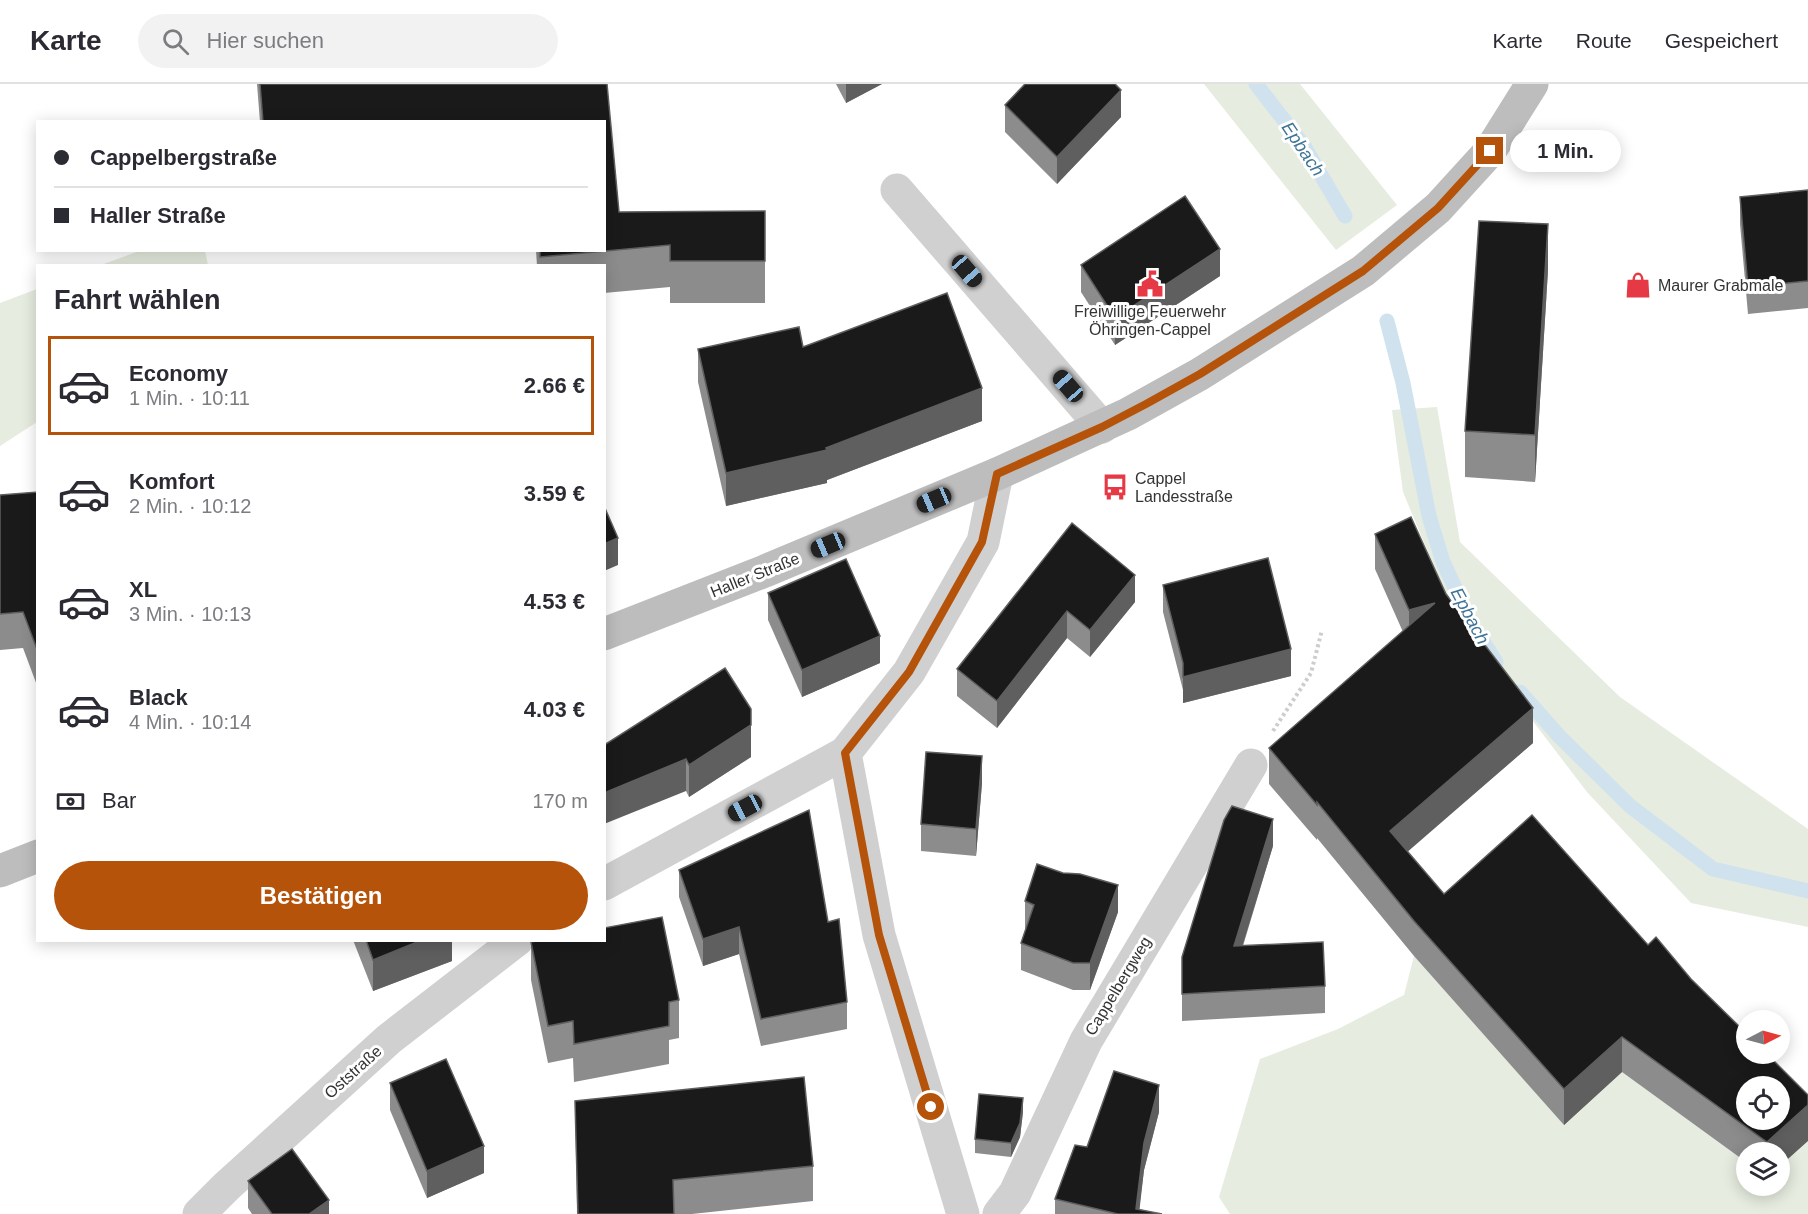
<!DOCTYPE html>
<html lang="de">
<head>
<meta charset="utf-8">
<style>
	:root { --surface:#fff; --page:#f2f2f3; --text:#2b2b33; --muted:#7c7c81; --line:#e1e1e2; --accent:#b45309 }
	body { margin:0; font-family:Arial,sans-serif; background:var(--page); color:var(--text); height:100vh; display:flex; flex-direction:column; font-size:22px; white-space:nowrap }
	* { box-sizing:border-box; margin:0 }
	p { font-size:20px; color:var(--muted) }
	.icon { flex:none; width:33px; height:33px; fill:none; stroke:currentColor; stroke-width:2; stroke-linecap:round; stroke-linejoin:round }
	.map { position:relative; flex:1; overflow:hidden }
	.side { position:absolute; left:36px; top:180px; width:570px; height:678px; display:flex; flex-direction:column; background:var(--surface); border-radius:0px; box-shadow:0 3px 15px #0003 }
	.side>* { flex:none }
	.hud { position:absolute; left:36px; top:36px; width:570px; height:132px; border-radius:0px; box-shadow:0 3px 15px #0003; display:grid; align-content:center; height:132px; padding:0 18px; background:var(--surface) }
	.needle { width:39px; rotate:84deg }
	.buttons { position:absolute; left:1736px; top:926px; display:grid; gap:12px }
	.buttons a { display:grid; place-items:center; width:54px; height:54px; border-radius:50%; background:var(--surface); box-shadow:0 3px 15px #0003; font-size:30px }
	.end { position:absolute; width:27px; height:27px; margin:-14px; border:8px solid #b45309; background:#fff; box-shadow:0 0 0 3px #fff }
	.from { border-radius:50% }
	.bubble { position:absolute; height:42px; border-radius:21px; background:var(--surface); box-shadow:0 3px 15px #0003; font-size:20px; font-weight:700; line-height:42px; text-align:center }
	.car { position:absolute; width:18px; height:36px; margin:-18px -9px; border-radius:8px; box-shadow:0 0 4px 2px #0007; background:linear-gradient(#222 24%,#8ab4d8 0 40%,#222 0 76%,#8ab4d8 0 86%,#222 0) }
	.hud b { display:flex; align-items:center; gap:21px; height:57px; font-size:22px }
	.hud b+b { border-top:2px solid var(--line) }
	.hud i { width:15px; height:15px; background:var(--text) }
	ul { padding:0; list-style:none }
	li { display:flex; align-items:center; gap:18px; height:99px; margin:0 12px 9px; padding:0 6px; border:3px solid transparent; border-radius:0px }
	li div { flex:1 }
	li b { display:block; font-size:22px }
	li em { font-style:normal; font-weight:700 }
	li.current { border-color:var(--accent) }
	li>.icon { width:54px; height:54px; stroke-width:1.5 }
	h2 { padding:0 18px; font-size:27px; line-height:72px }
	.pay { display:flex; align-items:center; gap:15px; height:66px; padding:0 18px; font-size:22px }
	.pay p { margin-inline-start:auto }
	.primary-button { display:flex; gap:12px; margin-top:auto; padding:12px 18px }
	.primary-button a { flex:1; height:69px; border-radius:36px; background:var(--accent); color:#fff; font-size:24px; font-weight:700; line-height:69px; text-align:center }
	header { display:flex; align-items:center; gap:36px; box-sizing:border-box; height:84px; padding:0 30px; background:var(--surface); border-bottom:2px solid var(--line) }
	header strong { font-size:28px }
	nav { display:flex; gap:33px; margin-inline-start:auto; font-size:21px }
	.search { width:420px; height:54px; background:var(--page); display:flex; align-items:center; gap:15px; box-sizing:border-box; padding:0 21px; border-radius:33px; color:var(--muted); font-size:22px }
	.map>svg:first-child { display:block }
</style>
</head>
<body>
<header>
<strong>Karte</strong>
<div class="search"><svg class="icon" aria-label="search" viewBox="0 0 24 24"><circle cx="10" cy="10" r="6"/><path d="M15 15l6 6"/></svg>Hier suchen</div>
<nav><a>Karte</a><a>Route</a><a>Gespeichert</a></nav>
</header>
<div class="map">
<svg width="1808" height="1130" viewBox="0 0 1808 1130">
	<rect width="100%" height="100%" fill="#fff"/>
	<g fill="#e6ecdf">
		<polygon points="1204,0 1300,0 1397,121 1336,166"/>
		<polygon points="142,166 205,167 208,181 101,181"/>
		<polygon points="37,205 37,338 0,362 0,219"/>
		<polygon points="1437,323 1460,458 1620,613 1808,745 1808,843 1691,819 1587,708 1457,538 1403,408 1392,326"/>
		<polygon points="1414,872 1564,1040 1622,988 1746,1078 1746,1101 1779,1101 1779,1083 1808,1057 1808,1130 1230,1130 1219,1113 1260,975 1338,945 1404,911"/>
	</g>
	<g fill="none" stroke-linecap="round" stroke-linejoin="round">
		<g stroke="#cfe2ee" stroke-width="15">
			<polyline points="1256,0 1304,62 1345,132"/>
			<polyline points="1387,237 1403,299 1429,432 1443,478 1472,540 1496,578"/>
			<polyline points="1520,608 1559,652 1630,722 1713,785 1808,807"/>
		</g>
		<polyline stroke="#cdcdcd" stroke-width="4" stroke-dasharray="3 3" stroke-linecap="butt" points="1273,647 1311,589 1322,546"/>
		<g stroke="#d0d0d0" stroke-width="33">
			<polyline points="897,106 1102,343"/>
			<polyline points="604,800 845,669"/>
			<polyline points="199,1130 227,1102 389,955 517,856"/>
			<polyline points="963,1130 879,851 845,669 909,588 983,458 997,390"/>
			<polyline points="999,1130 1015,1109 1086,957 1251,681"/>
		</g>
		<g stroke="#bdbdbd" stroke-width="33">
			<polyline points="604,550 765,487 997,390 1128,330 1200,290 1363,187 1438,124 1490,67 1532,0"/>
			<polyline points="0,787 38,772"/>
		</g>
	</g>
	<g fill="#8c8c8c">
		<polygon points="257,0 607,0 619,128 765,127 765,219 670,219 670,203 604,209 604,182 537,182 536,166 604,166 604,38 260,38"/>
		<polygon points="836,0 882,0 846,19"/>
		<polygon points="1005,21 1121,33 1057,100 1005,48"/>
		<polygon points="1808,106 1808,224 1748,230 1740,140 1740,113"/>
		<polygon points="1081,181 1220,192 1115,261 1081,208"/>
		<polygon points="1548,186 1535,398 1465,393 1465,347"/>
		<polygon points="803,263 982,337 827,396 827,399 726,422 698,298 698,265"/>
		<polygon points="38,408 38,604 23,564 0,566 0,411"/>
		<polygon points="1072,439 1135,518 1090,573 1067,554 997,644 957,612 957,585"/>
		<polygon points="1375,450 1446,510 1533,659 1407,767 1444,810 1532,731 1779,1068 1746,1068 1746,1078 1622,988 1564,1041 1414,872 1317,754 1317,756 1269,700 1269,664 1403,548 1375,485"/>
		<polygon points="1163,501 1291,592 1183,619 1183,606 1163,528"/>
		<polygon points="768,509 880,579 802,613 768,536"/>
		<polygon points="606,660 751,673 689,713 686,707"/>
		<polygon points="982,699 976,772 921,767 921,740"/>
		<polygon points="1273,762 1243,862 1325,902 1325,929 1182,937 1182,873"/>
		<polygon points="679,786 828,838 847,918 847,945 761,962 739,870 703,882 679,813"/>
		<polygon points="1025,817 1118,828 1090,906 1073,906 1021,886 1021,859 1026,845 1025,844"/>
		<polygon points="353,856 452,856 452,877 373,907"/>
		<polygon points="531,858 679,916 679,954 669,956 669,980 574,998 573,974 548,979 531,896"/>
		<polygon points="390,999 484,1089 427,1114 390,1026"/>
		<polygon points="575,1017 813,1082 813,1117 692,1130 577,1130"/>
		<polygon points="1023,1028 1020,1053 1011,1073 975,1069 975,1055"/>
		<polygon points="1159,1028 1144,1086 1139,1125 1162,1130 1055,1130 1055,1115 1087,1063"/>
		<polygon points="248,1097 329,1130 252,1130 248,1124"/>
	</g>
	<g fill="#5f5f5f">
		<polygon points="846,0 882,0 846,19"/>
		<polygon points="1121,6 1121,33 1057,100 1057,73"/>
		<polygon points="1548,140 1548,186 1535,398 1535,351"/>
		<polygon points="1220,165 1220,192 1115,261 1115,234"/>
		<polygon points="982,304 982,337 827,396 827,399 726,422 726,389 826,364"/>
		<polygon points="618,454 618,481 604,487 604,460"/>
		<polygon points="1135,491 1135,518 1090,573 1090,546"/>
		<polygon points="1435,519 1409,562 1409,526"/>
		<polygon points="1067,527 1067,554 997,644 997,617"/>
		<polygon points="880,552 880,579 802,613 802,586"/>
		<polygon points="1291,565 1291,592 1183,619 1183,593"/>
		<polygon points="1533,624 1533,659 1390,783 1390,747"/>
		<polygon points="751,641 751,673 689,713 689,681"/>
		<polygon points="982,672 982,699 976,772 976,745"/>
		<polygon points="686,675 686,707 604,740 604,709"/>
		<polygon points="1273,735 1273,762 1234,889 1234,862"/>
		<polygon points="1118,801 1118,828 1090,906 1090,879"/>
		<polygon points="739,843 739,870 703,882 703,855"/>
		<polygon points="422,856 452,856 452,877 373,907 373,876"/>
		<polygon points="1622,953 1622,988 1564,1041 1564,1005"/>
		<polygon points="1159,1001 1159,1028 1144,1086 1139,1130 1136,1125 1144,1059"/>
		<polygon points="1023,1014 1023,1028 1020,1053 1011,1073 1011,1059"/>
		<polygon points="1808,1021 1808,1057 1779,1083 1779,1068 1767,1068 1767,1058"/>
		<polygon points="484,1062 484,1089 427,1114 427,1087"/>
		<polygon points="329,1116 329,1130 309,1130"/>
	</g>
	<g fill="#1a1a1a" stroke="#5f5f5f" stroke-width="1.5" fill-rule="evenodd">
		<polygon points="260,0 607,0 619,128 765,127 765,177 670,177 670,161 540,173 540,166 604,166 604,38 263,38"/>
		<polygon points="1025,0 1115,0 1121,6 1057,73 1005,21"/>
		<polygon points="1808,106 1808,197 1748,203 1740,113"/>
		<polygon points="1185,112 1220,165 1115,234 1081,181"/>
		<polygon points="1479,137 1548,140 1535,351 1465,347"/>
		<polygon points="947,209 982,304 826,364 827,366 726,389 698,265 799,243 803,263"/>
		<polygon points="38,408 38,568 23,528 0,530 0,411"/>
		<polygon points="604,422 618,454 604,460"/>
		<path d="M1411 433 1446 510 1533 624 1390 747 1444 810 1532 731 1648 861 1656 853 1691 895 1746 949V969H1766L1808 1011V1021L1767 1058 1622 953 1564 1005 1414 837 1317 718V721L1269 664 1435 519 1409 526 1375 450ZM1746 1002H1779V1035H1746Z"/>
		<polygon points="1072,439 1135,491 1090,546 1067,527 997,617 957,585"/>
		<polygon points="1268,474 1291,565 1183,593 1183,579 1163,501"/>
		<polygon points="846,475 880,552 802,586 768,509"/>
		<polygon points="725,584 751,625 751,641 689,681 686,675 604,709 604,656 606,660"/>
		<polygon points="926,668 982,672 976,745 921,740"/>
		<polygon points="1232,722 1273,735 1234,862 1323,858 1325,902 1182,910 1182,873 1224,736"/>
		<polygon points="809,726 828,838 839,835 847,918 761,935 739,843 703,855 679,786"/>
		<polygon points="1037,780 1063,789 1080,790 1118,801 1090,879 1073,879 1021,859 1034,821 1025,817"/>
		<polygon points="662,833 679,916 669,918 669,942 574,960 573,937 548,942 531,858 541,856 604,856 604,844"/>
		<polygon points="366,856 422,856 373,876"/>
		<polygon points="446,975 484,1062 427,1087 390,999"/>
		<polygon points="1114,987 1159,1001 1144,1059 1136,1125 1162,1130 1118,1130 1055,1115 1075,1061 1087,1063"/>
		<polygon points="804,993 813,1082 673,1096 674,1130 578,1130 575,1017"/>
		<polygon points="979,1010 1023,1014 1020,1039 1011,1059 975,1055"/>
		<polygon points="292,1065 329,1116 309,1130 272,1130 248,1097"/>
	</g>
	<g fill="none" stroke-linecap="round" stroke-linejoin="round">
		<polyline stroke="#b45309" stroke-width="8" points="931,1023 879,851 845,669 909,588 982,458 997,390 1102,343 1146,320 1200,290 1363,187 1438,124 1490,67"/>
	</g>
	<defs>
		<g id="civic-bare" transform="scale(2.07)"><path d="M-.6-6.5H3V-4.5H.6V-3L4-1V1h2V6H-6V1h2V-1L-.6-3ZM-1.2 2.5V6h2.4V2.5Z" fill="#e63946" stroke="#fff" stroke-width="2.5" paint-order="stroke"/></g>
		<g id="shop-bare" transform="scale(2.07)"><path d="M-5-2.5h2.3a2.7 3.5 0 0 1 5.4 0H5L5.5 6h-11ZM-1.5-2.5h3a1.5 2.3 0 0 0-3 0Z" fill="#e63946" stroke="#fff" stroke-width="2.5" paint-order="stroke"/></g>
		<g id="bus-bare" transform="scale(2.07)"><path d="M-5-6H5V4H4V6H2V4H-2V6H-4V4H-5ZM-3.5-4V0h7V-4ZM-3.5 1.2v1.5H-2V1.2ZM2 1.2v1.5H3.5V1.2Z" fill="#e63946" stroke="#fff" stroke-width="2.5" paint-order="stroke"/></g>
	</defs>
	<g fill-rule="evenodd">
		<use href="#civic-bare" x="1150" y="200"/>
		<use href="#shop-bare" x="1638" y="201"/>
		<use href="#bus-bare" x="1115" y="403"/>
	</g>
	<g text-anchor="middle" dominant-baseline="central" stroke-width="6" stroke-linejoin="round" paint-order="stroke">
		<g font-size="16" fill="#333" stroke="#fff" text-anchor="start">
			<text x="1658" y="201">Maurer Grabmale</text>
			<text x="1150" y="227" text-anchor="middle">Freiwillige Feuerwehr<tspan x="1150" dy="18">Öhringen-Cappel</tspan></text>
			<text x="1135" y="394">Cappel<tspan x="1135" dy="18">Landesstraße</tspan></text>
		</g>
		<g font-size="16" fill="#333" stroke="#fff">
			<text transform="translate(755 491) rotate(-22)">Haller Straße</text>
			<text transform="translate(1118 902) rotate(-59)">Cappelbergweg</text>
			<text transform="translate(353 988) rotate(-42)">Oststraße</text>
		</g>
		<g font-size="18" font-style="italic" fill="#3f7597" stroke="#fff">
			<text transform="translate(1303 65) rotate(56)">Epbach</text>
			<text transform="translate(1470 532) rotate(62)">Epbach</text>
		</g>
	</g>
</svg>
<div class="buttons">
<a><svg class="needle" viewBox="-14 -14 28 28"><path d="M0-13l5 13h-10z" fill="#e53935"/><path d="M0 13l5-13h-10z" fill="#7c7c81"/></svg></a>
<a><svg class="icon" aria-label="locate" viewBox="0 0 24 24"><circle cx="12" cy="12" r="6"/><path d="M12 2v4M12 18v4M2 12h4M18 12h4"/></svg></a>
<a><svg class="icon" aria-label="layers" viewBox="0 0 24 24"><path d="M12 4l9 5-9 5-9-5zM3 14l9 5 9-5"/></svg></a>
</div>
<i class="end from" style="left:931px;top:1023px"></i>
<i class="end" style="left:1490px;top:67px"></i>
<div class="bubble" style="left:1510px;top:46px;width:111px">1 Min.</div>
<i class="car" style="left:967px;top:187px;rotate:139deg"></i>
<i class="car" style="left:1068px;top:302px;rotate:319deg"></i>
<i class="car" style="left:934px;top:416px;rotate:247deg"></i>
<i class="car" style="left:828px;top:461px;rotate:247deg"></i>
<i class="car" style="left:745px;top:724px;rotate:242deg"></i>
<div class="hud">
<b><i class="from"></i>Cappelbergstraße</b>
<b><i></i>Haller Straße</b>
</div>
<section class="side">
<h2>Fahrt wählen</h2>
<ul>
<li class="current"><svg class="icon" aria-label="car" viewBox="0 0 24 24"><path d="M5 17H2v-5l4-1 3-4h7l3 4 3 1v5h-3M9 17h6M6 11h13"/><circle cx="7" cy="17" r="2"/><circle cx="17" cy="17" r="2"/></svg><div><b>Economy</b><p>1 Min. · 10:11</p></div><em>2.66 €</em></li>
<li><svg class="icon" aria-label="car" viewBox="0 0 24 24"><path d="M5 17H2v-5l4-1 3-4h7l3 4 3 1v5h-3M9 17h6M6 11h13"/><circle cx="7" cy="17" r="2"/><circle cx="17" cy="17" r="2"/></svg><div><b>Komfort</b><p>2 Min. · 10:12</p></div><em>3.59 €</em></li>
<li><svg class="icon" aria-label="car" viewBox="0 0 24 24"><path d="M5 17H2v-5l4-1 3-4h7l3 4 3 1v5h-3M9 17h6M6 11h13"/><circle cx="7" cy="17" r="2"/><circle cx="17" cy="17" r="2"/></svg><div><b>XL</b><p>3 Min. · 10:13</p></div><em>4.53 €</em></li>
<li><svg class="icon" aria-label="car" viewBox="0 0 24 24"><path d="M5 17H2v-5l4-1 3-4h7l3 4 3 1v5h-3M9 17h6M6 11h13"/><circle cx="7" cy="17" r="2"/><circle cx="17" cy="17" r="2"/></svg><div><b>Black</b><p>4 Min. · 10:14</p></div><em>4.03 €</em></li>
</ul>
<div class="pay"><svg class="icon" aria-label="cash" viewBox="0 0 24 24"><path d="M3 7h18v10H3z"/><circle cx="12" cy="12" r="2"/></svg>Bar<p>170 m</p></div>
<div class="primary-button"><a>Bestätigen</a></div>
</section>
</div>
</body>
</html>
